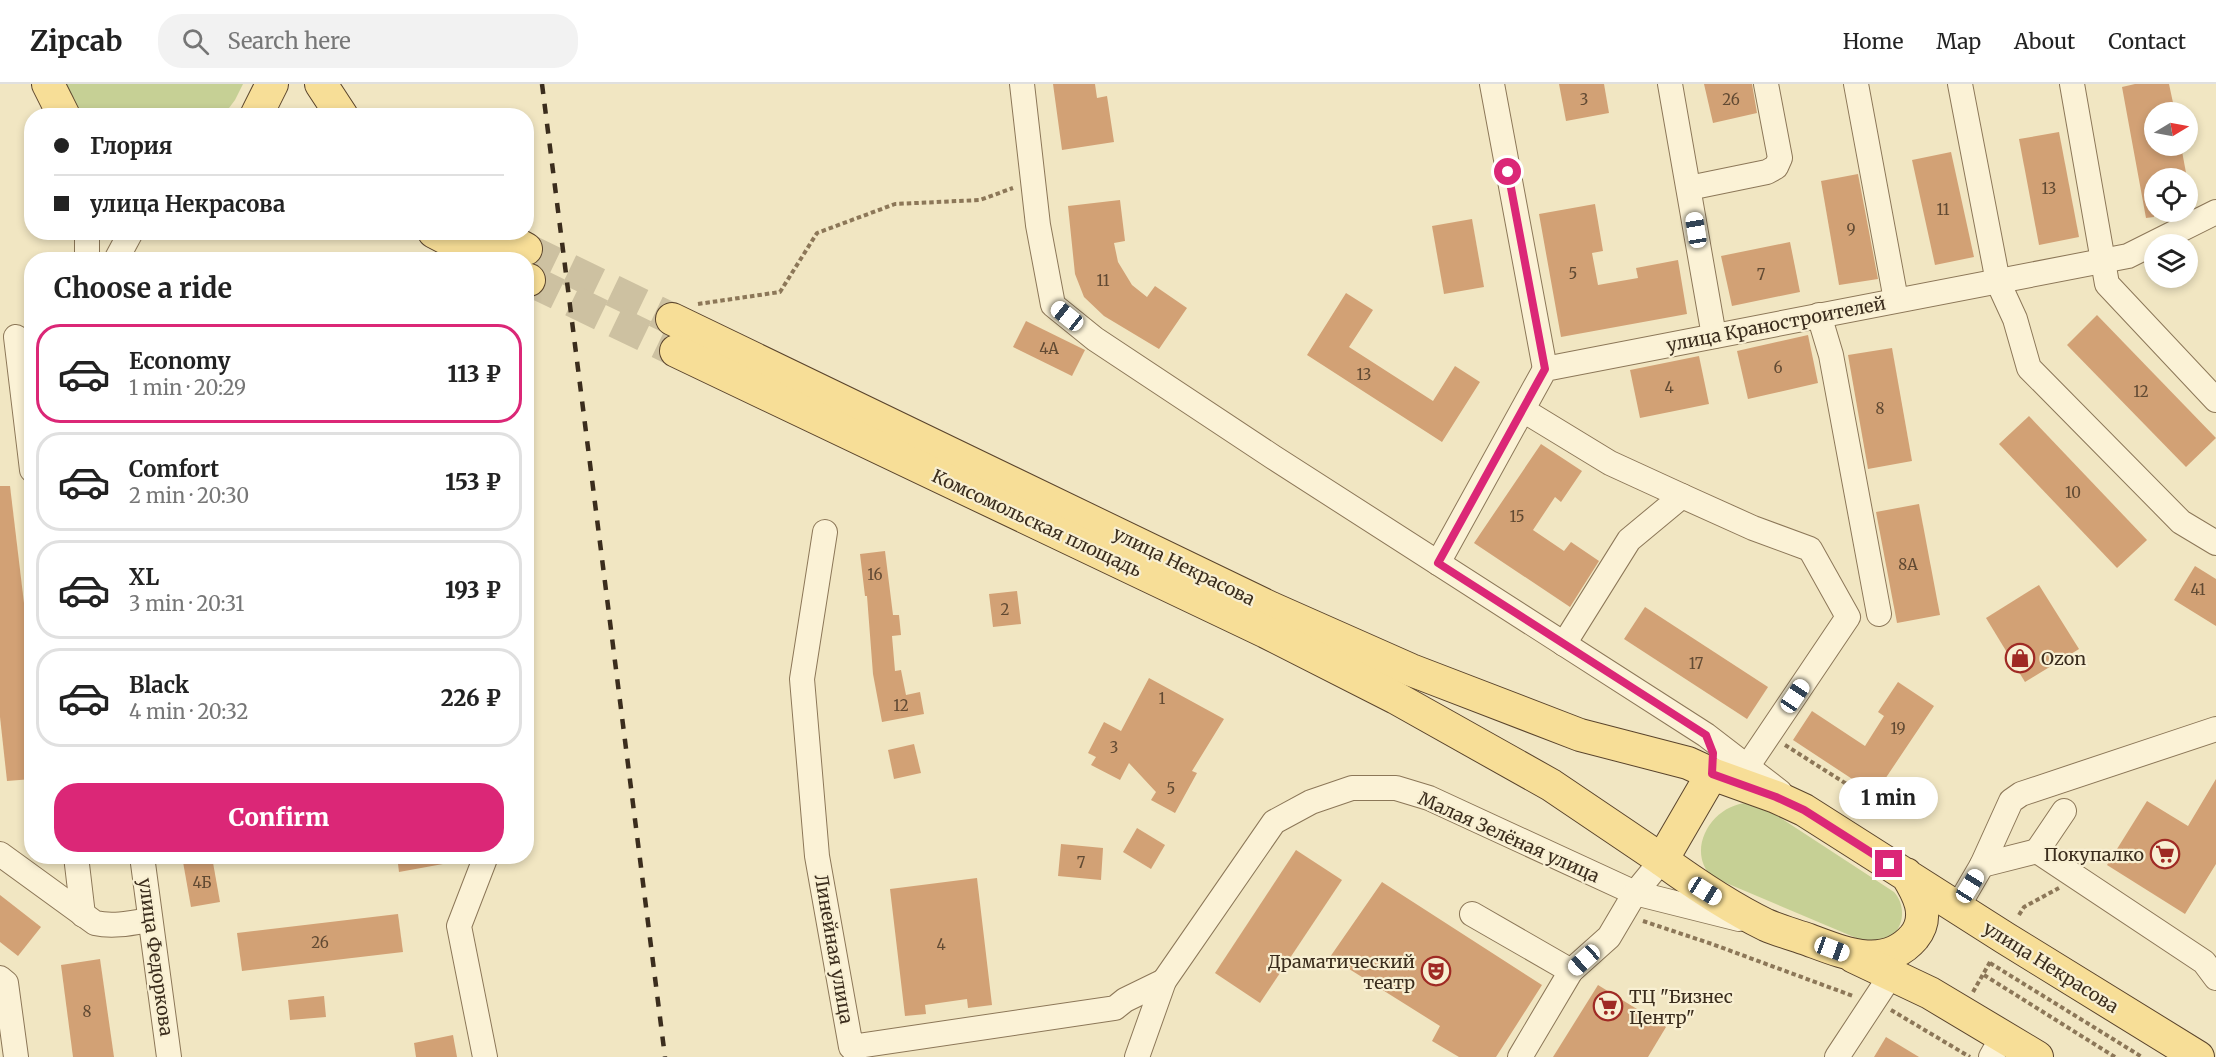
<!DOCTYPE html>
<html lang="en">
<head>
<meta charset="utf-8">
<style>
	:root { --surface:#fff; --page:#f2f2f2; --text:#222; --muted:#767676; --line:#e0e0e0; --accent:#db2777 }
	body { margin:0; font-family:Merriweather,serif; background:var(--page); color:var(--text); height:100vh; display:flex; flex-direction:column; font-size:22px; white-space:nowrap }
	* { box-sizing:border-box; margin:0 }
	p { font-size:20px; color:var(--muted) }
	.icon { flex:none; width:33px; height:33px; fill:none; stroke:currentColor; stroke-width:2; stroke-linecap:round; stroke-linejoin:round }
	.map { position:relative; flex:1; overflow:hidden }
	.sheet { position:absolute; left:24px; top:168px; width:510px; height:612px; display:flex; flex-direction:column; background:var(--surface); border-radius:24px; box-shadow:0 3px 9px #0003 }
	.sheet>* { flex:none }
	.guide { position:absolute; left:24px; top:24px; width:510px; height:132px; border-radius:24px; box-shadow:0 3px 9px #0003; display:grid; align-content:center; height:132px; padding:0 30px; background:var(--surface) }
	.needle { width:39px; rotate:80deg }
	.tools { position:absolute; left:2144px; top:18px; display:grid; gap:12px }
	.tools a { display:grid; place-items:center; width:54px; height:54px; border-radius:50%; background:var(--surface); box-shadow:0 3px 9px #0003; font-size:30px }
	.end { position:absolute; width:27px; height:27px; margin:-14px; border:8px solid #db2777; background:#fff; box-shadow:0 0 0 3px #fff }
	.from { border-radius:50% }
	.bubble { position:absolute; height:42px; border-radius:21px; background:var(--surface); box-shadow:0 3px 9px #0003; font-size:20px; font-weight:800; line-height:42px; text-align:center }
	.car { position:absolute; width:18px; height:36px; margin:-18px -9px; border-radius:8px; box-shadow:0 0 4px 2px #0007; background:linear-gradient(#fff 24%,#345 0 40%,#fff 0 76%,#345 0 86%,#fff 0) }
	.guide b { display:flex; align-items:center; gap:21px; height:57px; font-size:22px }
	.guide b+b { border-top:2px solid var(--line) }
	.guide i { width:15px; height:15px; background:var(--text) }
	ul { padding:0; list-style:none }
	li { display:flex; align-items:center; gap:18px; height:99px; margin:0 12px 9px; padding:0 18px; border:3px solid var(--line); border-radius:24px }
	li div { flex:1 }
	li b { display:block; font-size:22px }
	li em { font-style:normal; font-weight:800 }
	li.active { border-color:var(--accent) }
	li>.icon { width:54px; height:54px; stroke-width:1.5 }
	h2 { padding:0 30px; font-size:27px; line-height:72px }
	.action { display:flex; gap:12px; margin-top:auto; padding:12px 30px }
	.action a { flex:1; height:69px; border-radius:24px; background:var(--accent); color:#fff; font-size:24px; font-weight:800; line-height:69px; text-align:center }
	header { display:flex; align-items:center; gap:36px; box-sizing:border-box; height:84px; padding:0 30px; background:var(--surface); border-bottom:2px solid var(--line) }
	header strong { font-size:28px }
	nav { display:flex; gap:33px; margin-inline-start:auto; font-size:21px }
	.search { width:420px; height:54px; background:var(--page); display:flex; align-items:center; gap:15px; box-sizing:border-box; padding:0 21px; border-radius:24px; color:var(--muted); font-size:22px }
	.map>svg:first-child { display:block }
</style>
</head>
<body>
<header>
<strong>Zipcab</strong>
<div class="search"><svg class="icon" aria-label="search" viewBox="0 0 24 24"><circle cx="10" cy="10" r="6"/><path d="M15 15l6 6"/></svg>Search here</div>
<nav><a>Home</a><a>Map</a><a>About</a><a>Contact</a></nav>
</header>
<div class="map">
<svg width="2216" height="973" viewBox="0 0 2216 973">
	<rect width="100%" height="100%" fill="#f1e6c2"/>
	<g fill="#c6d095">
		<polygon points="65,0 243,0 235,16 223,32 85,31 76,21"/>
		<path d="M1750 719 1773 729 1894 808C1908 823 1904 852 1880 857 1874 858 1868 857 1861 856L1712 793C1684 765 1714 718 1750 719Z"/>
	</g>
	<g fill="#d2a175">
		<polygon points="1053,0 1095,0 1097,14 1107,12 1114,58 1062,66"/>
		<polygon points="1559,0 1604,0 1609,29 1566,37"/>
		<polygon points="1704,0 1752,0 1757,29 1713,39"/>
		<polygon points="2135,0 2169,0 2175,28 2154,28 2154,62 2181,62 2187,94 2154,94 2154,133 2146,134 2122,3"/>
		<polygon points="2059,48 2079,153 2039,161 2019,55"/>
		<polygon points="1951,68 1974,173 1935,181 1912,76"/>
		<polygon points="1858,90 1878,195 1839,201 1821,97"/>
		<polygon points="1120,116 1125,157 1114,159 1118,178 1132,201 1147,213 1155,202 1187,224 1159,265 1104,232 1084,213 1075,190 1068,122"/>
		<polygon points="1595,120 1603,167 1592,169 1598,201 1638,194 1636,184 1678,176 1687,230 1561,253 1539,130"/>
		<polygon points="1472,135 1484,203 1444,210 1432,142"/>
		<polygon points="1790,158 1800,208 1732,222 1721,172"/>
		<polygon points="1346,209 1373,226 1349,263 1433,317 1455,282 1480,298 1442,358 1307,271"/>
		<polygon points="2097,231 2216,354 2186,383 2067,261"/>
		<polygon points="1026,237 1085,266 1072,292 1013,263"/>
		<polygon points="1808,251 1818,299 1748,315 1737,267"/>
		<polygon points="1892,264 1912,377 1868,385 1848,271"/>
		<polygon points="1699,272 1709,320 1640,334 1630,286"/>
		<polygon points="2029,332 2147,456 2117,484 1999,360"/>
		<polygon points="1541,360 1582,387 1561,418 1555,413 1533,446 1564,467 1571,458 1599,477 1570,523 1474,459"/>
		<polygon points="0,402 10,402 32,586 32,695 7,697 0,633"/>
		<polygon points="1919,420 1940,531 1897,539 1876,428"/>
		<polygon points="885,467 893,531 899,531 901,551 892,552 895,587 901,586 906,611 920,608 924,630 882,638 873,590 867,512 865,512 860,470"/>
		<polygon points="2195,482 2216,495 2216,542 2174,516"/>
		<polygon points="2039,501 2079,565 2025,598 1986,534"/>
		<polygon points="1017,507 1021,540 993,543 989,510"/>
		<polygon points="1645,523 1768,603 1747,635 1624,555"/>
		<polygon points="1149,594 1224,635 1192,687 1197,689 1175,729 1151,716 1156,708 1129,679 1120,696 1091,681 1096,673 1088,669 1104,638 1121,647"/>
		<polygon points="1898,598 1934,622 1875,710 1793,656 1812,627 1865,662 1884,632 1878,628"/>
		<polygon points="914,660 921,689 894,695 888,666"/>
		<polygon points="2216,695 2216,780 2185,830 2107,781 2147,717 2188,742"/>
		<polygon points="1137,744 1165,761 1151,785 1123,768"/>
		<polygon points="1061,760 1103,764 1101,796 1058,792"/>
		<polygon points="1296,766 1342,796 1260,919 1215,889"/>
		<polygon points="397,772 443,772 443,780 399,788"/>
		<polygon points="212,773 220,818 191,823 183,778"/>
		<polygon points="977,794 992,921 968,924 967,915 925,921 926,930 905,932 890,805"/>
		<polygon points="1382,798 1542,901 1496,973 1459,973 1432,957 1440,942 1330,873"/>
		<polygon points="0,811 41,843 18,872 0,858"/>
		<polygon points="398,830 403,868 242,887 237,849"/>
		<polygon points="100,875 114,973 73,973 61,881"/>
		<polygon points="1598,901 1666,943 1648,973 1553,973"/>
		<polygon points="324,912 326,933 290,936 288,916"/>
		<polygon points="453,951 457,973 416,973 414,959"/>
		<polygon points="1886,953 1919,973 1874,973"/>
	</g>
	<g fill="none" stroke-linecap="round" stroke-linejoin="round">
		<g stroke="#cdc1a1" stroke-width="32" stroke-dasharray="32 16" stroke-linecap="butt">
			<polyline points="526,165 672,235"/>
			<polyline points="529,196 676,267"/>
		</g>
		<g stroke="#8c7758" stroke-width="26">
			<g id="minor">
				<polyline points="1022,0 1038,141 1053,221 1095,255 1273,373 1706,651 1780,708"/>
				<polyline points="1492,0 1545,285"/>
				<polyline points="1670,0 1714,252"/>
				<polyline points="1856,0 1896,216"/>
				<polyline points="1960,0 1998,198 2015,235 2029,284 2181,438 2216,459"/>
				<polyline points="2072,0 2107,200 2216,316"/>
				<polyline points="1689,104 1767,88 1776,83 1780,74 1766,0"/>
				<polyline points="87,176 87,148"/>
				<polyline points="116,176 131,148"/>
				<polyline points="1819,231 1831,271 1879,530"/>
				<polyline points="16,253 32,386"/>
				<polyline points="1523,326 1610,379 1682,412 1629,456 1564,560"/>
				<polyline points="1682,412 1753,444 1810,465 1848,533 1747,683"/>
				<polyline points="825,448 802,595 817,772 851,963 1115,924 1125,916 1164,897"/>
				<polyline points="1438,479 1545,285 2128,172 2216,128"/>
				<polyline points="2037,767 2064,727"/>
				<path d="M0 770 95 839C113 843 132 839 150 836"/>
				<polyline points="76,772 83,831"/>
				<polyline points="142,772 169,973"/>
				<polyline points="1982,781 2037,767 2204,878 2216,894"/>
				<polyline points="1957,824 1982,781 2011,717 2021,710 2216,645"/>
				<polyline points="1472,830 1571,887"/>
				<polyline points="0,894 6,899 16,973"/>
				<polyline points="485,973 459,842 486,772"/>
				<polyline points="1137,973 1164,897 1274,738 1311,718 1352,704 1396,704 1429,714 1635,809 1739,835"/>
				<polyline points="1520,973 1571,887 1609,853 1635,809 1662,776"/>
				<polyline points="1837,973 1891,891"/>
				<polyline points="1991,973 2003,952"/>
			</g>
		</g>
		<g stroke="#5a442c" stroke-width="34">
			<g id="major">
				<polyline points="48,0 64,32"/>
				<polyline points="321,0 342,32"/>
				<polyline points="256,32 272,0"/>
				<polyline points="434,148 488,176"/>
				<polyline points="495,148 526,165"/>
				<polyline points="526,195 529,196"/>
				<polyline points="672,235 1271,524 1411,586 1580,651 1688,679 1712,690"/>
				<polyline points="676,267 1266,548 1396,614 1551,701 1662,776"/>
				<path d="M1906 790C1918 809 1931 832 1914 853 1885 887 1844 869 1809 856 1795 851 1780 847 1766 841 1729 823 1695 800 1662 776L1712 690 1776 713 1804 726 2005 854 2198 973"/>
				<polyline points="1854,873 1930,909 2037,973"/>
			</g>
		</g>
		<g stroke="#8c7758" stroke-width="4" stroke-dasharray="4.5 3" stroke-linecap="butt">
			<polyline points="698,220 780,208 817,149 895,120 980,116 1013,104"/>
			<polyline points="1785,661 1867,713 1856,731"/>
			<polyline points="2019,831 2024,823 2059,804"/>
			<polyline points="1643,837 1712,860 1853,912"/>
			<polyline points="1990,879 2142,973"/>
			<polyline points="1984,891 2115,973"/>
			<polyline points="1973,908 1990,878"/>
			<polyline points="1891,926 1970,973"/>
		</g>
		<use href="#minor" stroke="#fbf2d6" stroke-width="24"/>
		<use href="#major" stroke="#f7de97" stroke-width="32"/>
		<polyline stroke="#3b2d1d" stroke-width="4.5" stroke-dasharray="10 10" stroke-linecap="butt" points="542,0 665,973"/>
	</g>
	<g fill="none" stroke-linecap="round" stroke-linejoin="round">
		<polyline stroke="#db2777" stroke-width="8" points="1508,88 1545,285 1438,479 1706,651 1713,669 1712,690 1776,713 1804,726 1889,780"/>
	</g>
	<defs>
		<g id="shop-ring" transform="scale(1.5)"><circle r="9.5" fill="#f8efd2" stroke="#9f2a24" stroke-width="1.5"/><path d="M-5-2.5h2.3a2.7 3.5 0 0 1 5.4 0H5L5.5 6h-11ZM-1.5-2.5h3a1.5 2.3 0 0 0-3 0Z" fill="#9f2a24"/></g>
		<g id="supermarket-ring" transform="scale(1.5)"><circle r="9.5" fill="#f8efd2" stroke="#9f2a24" stroke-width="1.5"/><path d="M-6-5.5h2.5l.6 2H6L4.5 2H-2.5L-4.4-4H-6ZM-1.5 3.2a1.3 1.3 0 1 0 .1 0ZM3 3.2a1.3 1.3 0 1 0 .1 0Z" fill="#9f2a24"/></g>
		<g id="theatre-ring" transform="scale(1.5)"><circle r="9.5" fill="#f8efd2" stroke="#9f2a24" stroke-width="1.5"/><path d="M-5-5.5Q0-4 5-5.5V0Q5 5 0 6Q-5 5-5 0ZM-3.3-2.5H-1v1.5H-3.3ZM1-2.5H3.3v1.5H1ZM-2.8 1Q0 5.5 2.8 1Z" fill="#9f2a24"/></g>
	</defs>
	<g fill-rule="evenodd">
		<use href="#shop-ring" x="2020" y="574"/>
		<use href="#supermarket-ring" x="2165" y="770"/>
		<use href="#theatre-ring" x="1436" y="887"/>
		<use href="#supermarket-ring" x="1608" y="922"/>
	</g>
	<g text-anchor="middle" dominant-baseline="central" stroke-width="4.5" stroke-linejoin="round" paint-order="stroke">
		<g font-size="15" fill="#614a33">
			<text x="1584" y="15">3</text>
			<text x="1731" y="15">26</text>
			<text x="2049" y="104">13</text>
			<text x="1943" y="125">11</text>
			<text x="1851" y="145">9</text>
			<text x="1573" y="189">5</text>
			<text x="1761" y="190">7</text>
			<text x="1103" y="196">11</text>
			<text x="1049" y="264">4А</text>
			<text x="1778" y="283">6</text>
			<text x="1364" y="290">13</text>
			<text x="1669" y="303">4</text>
			<text x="2141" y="307">12</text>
			<text x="1880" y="324">8</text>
			<text x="2073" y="408">10</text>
			<text x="1517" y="432">15</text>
			<text x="1908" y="480">8А</text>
			<text x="875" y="490">16</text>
			<text x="2198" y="505">41</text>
			<text x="1005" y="525">2</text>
			<text x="1696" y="579">17</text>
			<text x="1162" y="614">1</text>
			<text x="901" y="621">12</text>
			<text x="1898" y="644">19</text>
			<text x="1114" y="663">3</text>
			<text x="1171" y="704">5</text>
			<text x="1081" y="778">7</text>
			<text x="202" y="798">4Б</text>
			<text x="320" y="858">26</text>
			<text x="941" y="860">4</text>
			<text x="87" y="927">8</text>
		</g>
		<g font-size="18" fill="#3b2d1d" stroke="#f8efd2">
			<text transform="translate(1776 240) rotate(-11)">улица Краностроителей</text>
			<text transform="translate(1037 439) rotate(25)">Комсомольская площадь</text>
			<text transform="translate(1184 482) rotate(26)">улица Некрасова</text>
			<text transform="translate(1509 753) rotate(24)">Малая Зелёная улица</text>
			<text transform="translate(834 865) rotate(80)">Линейная улица</text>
			<text transform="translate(156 873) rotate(82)">улица Федоркова</text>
			<text transform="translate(2051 883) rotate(32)">улица Некрасова</text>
		</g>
		<g font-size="18" fill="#3b2d1d" stroke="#f8efd2" text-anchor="start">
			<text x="2041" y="574">Ozon</text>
			<text x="2144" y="770" text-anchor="end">Покупалко</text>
			<text x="1415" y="877" text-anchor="end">Драматический<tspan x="1415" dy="21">театр</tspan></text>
			<text x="1629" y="912">ТЦ "Бизнес<tspan x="1629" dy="21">Центр"</tspan></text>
		</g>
	</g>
</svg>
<div class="tools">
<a><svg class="needle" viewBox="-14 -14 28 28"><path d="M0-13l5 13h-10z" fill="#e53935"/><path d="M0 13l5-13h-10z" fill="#767676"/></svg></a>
<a><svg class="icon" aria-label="locate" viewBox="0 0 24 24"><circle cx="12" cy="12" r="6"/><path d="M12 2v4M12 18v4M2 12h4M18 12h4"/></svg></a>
<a><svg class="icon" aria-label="layers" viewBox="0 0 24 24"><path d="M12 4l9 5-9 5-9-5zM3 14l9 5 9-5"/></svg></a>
</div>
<i class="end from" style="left:1508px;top:88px"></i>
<i class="end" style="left:1889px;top:780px"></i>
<div class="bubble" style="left:1839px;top:693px;width:99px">1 min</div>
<i class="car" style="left:1696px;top:146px;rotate:351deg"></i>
<i class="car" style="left:1067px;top:232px;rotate:309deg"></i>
<i class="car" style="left:1795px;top:612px;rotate:34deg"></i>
<i class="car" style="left:1970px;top:802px;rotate:32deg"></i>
<i class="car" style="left:1705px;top:807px;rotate:122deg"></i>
<i class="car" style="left:1832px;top:865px;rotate:110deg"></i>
<i class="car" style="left:1584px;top:876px;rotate:228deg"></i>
<div class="guide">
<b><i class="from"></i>Глория</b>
<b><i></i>улица Некрасова</b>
</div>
<section class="sheet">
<h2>Choose a ride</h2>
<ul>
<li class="active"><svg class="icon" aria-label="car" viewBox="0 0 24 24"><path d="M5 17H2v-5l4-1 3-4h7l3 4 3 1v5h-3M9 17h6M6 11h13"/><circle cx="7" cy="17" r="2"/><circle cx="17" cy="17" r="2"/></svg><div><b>Economy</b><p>1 min · 20:29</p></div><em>113 ₽</em></li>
<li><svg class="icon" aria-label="car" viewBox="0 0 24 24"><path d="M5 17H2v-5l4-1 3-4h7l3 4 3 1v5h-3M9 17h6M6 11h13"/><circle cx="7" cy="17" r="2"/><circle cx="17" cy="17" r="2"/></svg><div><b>Comfort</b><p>2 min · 20:30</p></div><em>153 ₽</em></li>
<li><svg class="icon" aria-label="car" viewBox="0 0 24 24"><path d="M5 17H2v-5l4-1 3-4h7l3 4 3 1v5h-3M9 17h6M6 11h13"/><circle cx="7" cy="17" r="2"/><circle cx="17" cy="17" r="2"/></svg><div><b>XL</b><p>3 min · 20:31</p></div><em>193 ₽</em></li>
<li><svg class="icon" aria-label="car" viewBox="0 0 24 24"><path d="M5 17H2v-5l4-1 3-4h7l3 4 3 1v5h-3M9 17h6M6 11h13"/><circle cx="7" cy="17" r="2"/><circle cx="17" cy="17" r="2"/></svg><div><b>Black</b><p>4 min · 20:32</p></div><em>226 ₽</em></li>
</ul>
<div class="action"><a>Confirm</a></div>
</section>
</div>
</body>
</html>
